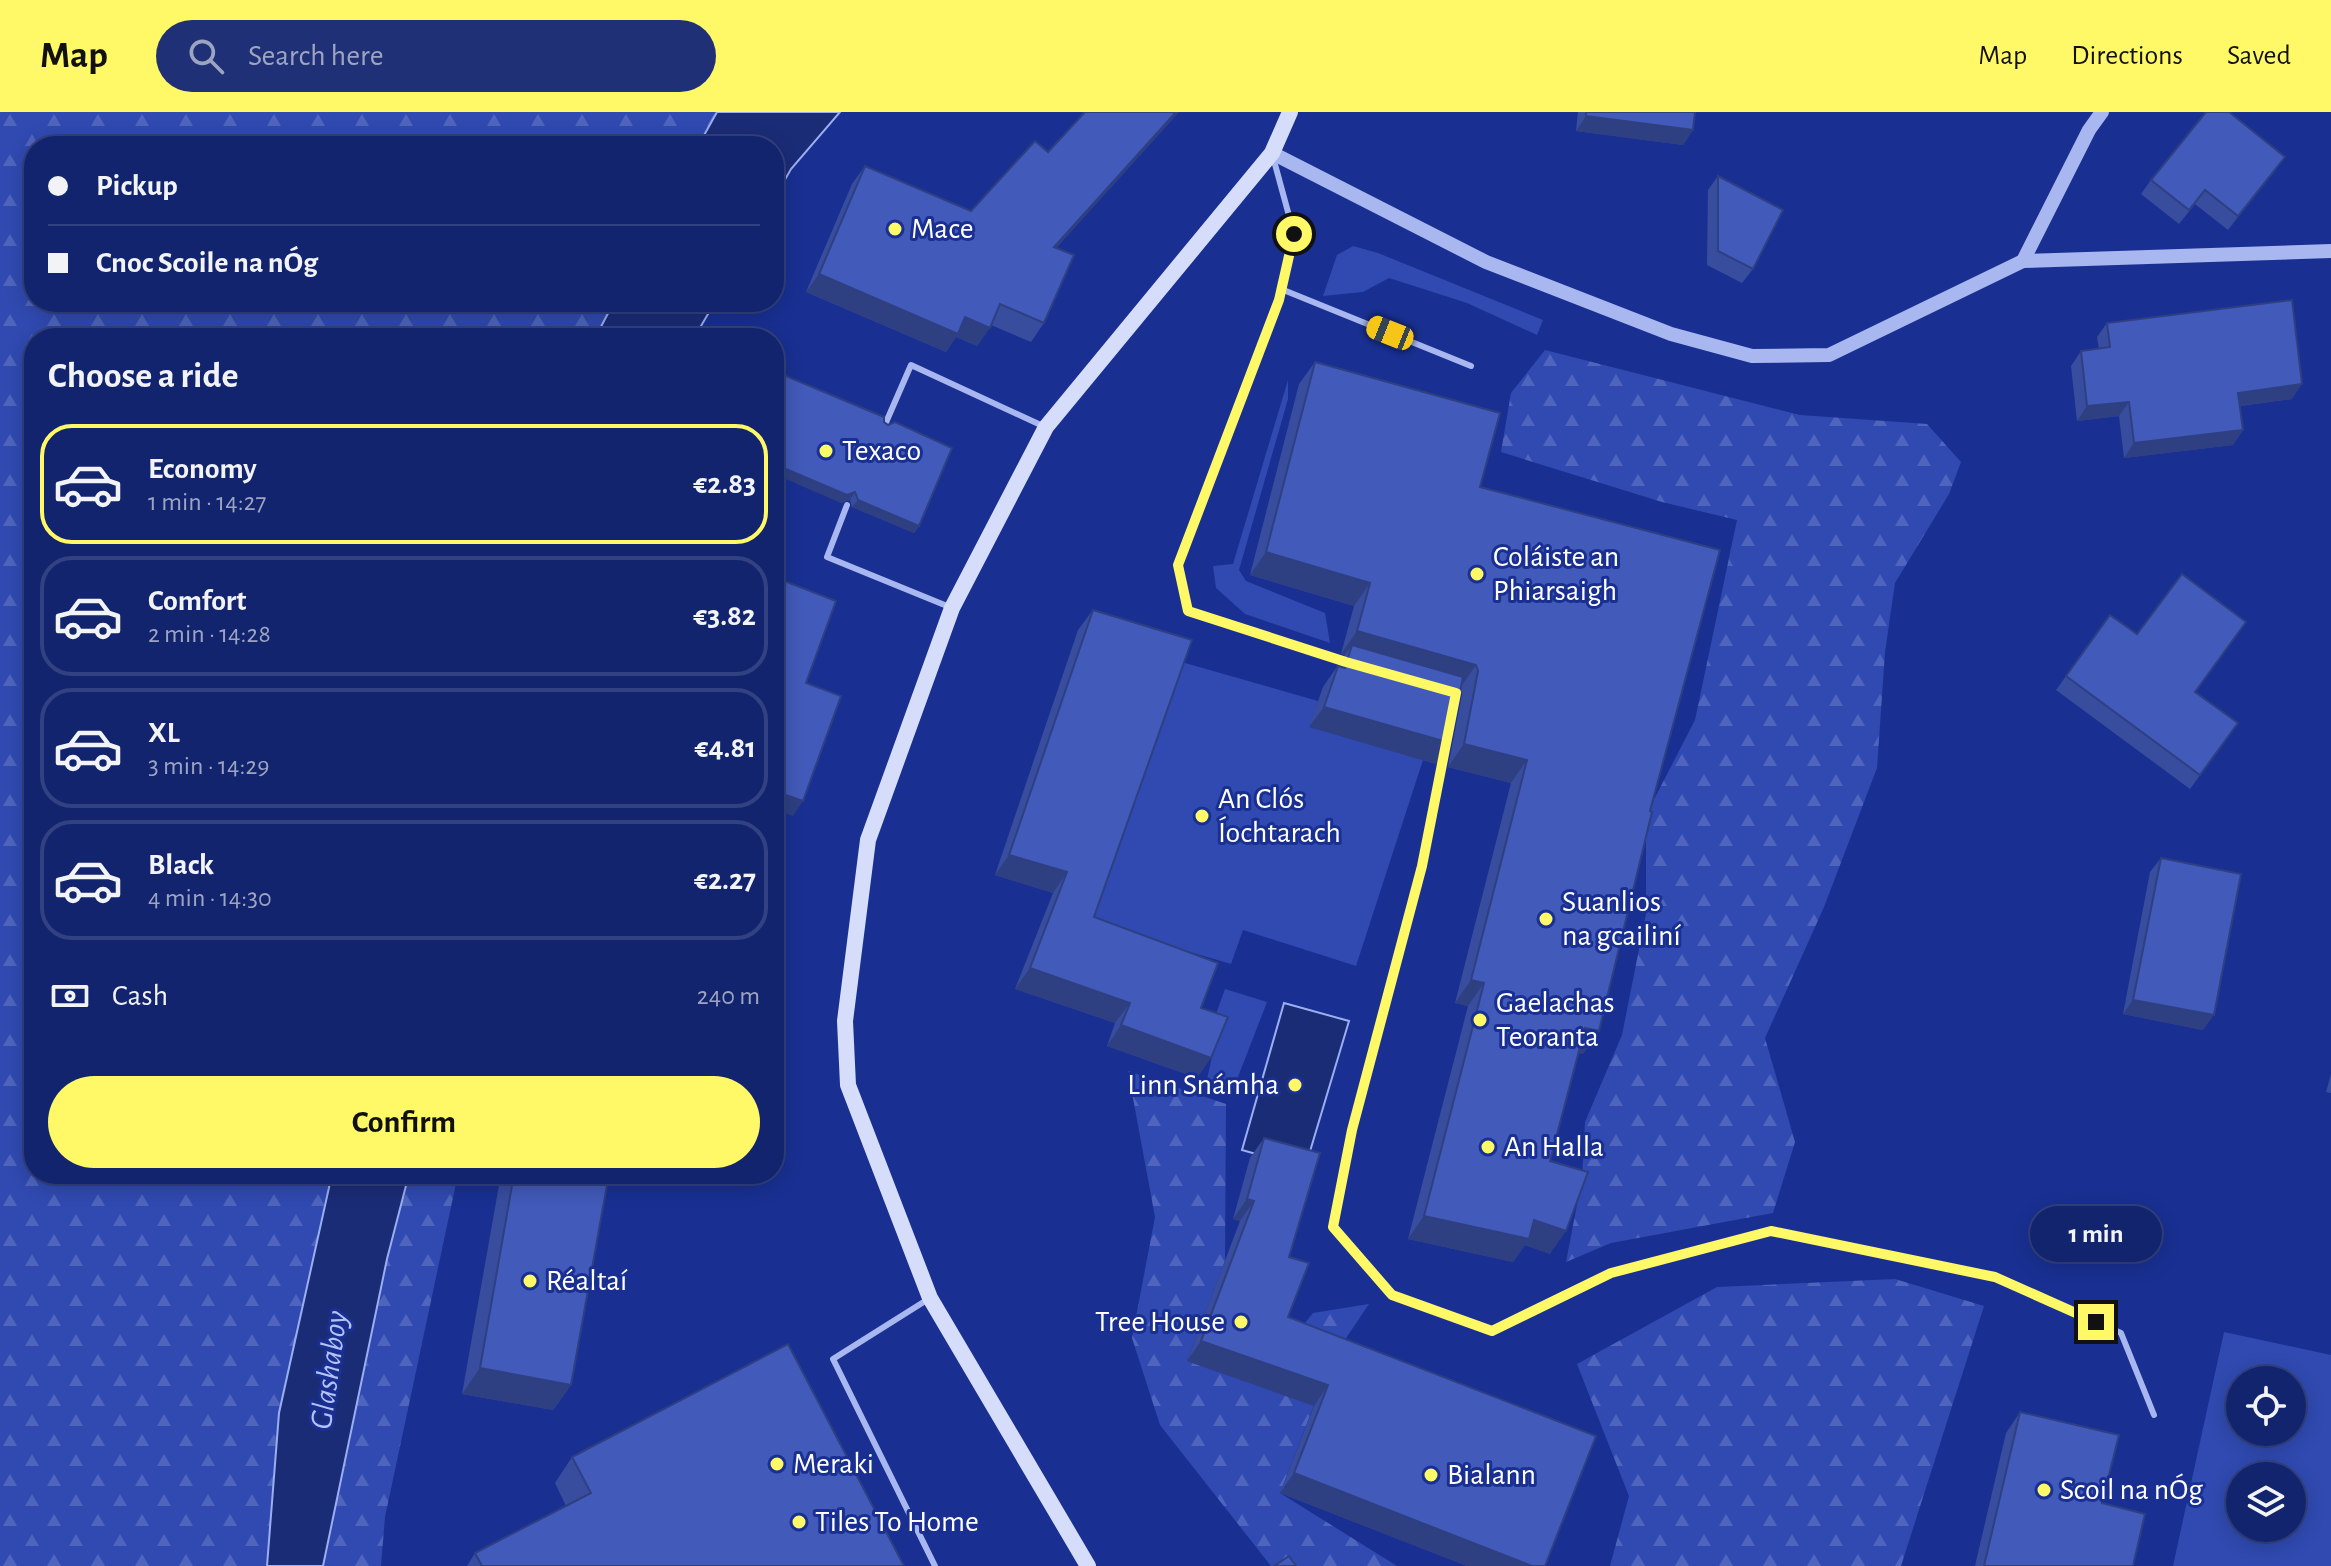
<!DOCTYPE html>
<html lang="en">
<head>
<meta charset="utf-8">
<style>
	:root { --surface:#13246e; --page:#203076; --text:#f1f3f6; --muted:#9da4c2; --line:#324181; --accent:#fff867 }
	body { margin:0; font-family:"Alegreya Sans",sans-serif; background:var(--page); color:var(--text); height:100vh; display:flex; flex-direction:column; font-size:30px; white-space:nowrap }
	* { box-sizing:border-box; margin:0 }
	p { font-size:26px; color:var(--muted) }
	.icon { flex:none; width:44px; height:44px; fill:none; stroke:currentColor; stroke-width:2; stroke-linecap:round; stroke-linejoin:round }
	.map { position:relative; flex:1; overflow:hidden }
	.panel { position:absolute; left:24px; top:216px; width:760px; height:856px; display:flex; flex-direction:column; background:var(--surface); border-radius:32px; box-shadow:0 4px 20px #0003,0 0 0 2px var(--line) }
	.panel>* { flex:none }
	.top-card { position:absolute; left:24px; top:24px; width:760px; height:176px; border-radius:32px; box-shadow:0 4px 20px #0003,0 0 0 2px var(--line); display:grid; align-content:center; height:176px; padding:0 24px; background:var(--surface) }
	.fabs { position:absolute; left:2226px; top:1254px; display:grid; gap:16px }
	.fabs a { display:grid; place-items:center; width:80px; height:80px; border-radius:50%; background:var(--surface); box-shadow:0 4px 20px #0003,0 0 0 2px var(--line); font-size:40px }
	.end { position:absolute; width:36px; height:36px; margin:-18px; border:10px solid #fff867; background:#111; box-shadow:0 0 0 4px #111 }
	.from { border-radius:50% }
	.bubble { position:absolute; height:56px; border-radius:28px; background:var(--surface); box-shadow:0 4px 20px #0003,0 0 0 2px var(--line); font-size:26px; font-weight:700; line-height:56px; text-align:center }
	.car { position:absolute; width:24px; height:48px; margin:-24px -12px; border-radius:10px; box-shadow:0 0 6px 2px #0007; background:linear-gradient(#f5c518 24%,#345 0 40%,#f5c518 0 76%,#345 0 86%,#f5c518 0) }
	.top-card b { display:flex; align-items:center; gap:28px; height:76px; font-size:30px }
	.top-card b+b { border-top:2px solid var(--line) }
	.top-card i { width:20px; height:20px; background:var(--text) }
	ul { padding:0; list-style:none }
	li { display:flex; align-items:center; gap:24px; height:120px; margin:0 16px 12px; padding:0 8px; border:4px solid var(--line); border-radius:32px }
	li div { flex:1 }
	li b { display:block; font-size:30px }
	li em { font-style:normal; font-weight:700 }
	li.selected { border-color:var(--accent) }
	li>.icon { width:72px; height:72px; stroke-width:1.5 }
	h2 { padding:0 24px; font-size:36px; line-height:96px }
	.pay { display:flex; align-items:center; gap:20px; height:88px; padding:0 24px; font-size:30px }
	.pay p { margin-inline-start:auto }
	.action { display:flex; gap:16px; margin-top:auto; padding:16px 24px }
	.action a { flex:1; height:92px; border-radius:48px; background:var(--accent); color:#111; font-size:32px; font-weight:700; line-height:92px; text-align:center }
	header { display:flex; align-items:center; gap:48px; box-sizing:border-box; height:112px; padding:0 40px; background:var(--accent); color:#111 }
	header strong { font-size:38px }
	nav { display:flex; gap:44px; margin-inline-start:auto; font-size:28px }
	.search { width:560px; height:72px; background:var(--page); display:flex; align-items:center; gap:20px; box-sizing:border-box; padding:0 28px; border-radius:44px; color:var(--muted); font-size:30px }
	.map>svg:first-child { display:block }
</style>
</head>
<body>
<header>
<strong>Map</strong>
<div class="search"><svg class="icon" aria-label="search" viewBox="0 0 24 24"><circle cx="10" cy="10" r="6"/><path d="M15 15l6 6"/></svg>Search here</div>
<nav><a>Map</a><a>Directions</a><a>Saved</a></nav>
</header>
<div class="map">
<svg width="2331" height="1454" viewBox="0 0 2331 1454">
	<defs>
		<pattern id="forest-firs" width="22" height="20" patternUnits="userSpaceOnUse" patternTransform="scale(2)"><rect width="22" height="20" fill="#304ab1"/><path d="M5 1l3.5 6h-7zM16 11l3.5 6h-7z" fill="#4f65bd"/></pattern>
	</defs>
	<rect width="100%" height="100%" fill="#193092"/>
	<g fill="#304ab1" fill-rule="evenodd">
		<polygon points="1353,134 1378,141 1543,208 1537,223 1467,191 1389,166 1363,180 1323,184 1337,143"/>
		<polygon points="1288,268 1288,287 1239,458 1246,469 1325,501 1330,531 1245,502 1216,476 1213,454 1233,452"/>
		<polygon points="1178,549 1318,589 1310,615 1423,648 1356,854 1243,818 1231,852 1088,810"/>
		<polygon points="1225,877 1267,890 1231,983 1206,972 1217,922 1210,919"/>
		<path d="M2224 1220 2331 1243V1454H2173ZM2292 1268V1320H2240V1268ZM2292 1364V1416H2240V1364Z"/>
	</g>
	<g fill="url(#forest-firs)">
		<polygon points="0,0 717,0 698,34 34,34 34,190 614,190 595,226 34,226 34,1062 458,1062 385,1405 381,1454 0,1454"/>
		<polygon points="1545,238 1800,303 1927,312 1961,350 1949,382 1895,471 1885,540 1877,656 1824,795 1765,926 1795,1030 1773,1101 1611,1131 1566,1150 1582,1067 1585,1010 1622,923 1646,802 1646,703 1695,608 1737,408 1662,390 1501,340 1511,281"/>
		<polygon points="1128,959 1226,992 1225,1149 1187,1249 1256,1273 1313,1201 1369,1192 1332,1247 1280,1381 1397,1454 1271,1454 1160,1313 1132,1226 1155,1105"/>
		<polygon points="1895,1167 1984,1194 1901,1454 1610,1454 1629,1384 1577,1252 1717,1175"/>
	</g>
	<g fill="#1b2c77" stroke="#9baef2" stroke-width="2">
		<polygon points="717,0 840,0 791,57 774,87 774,34 698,34"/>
		<polygon points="614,190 715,190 694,226 595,226"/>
		<polygon points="1284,891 1349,909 1305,1056 1242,1038"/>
		<polygon points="332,1062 409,1062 387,1147 323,1454 267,1454 279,1301"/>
	</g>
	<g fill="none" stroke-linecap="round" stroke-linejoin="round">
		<g stroke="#a8b7ef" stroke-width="6">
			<polyline points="1273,45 1294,122 1279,188 1178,453 1188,499 1345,550"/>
			<polyline points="1281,177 1471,254"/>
			<polyline points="884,315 911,253 1043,314"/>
			<polyline points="847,393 827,445 952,496"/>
			<polyline points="1446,632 1422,754 1352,1018 1333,1115 1392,1183 1492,1219 1611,1161 1771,1119 1995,1165 2121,1221 2154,1303"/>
			<polyline points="930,1186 833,1247 935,1454"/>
		</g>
		<g stroke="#a8b7ef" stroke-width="14">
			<polyline points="1272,41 1486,150 1671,222 1752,244 1829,243 2023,149 2331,139"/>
			<polyline points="2023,149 2089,18 2102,0"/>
		</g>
		<polyline stroke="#d6ddfb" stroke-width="16" points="1088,1454 930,1186 848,973 845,909 868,728 952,496 1046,315 1272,41 1290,0"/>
	</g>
	<g fill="#394d9f">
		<polygon points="1085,0 1179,0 1056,136 1044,211 1031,230 991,213 977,234 956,225 946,240 806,180 852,72 865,54 971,99 1048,40"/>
		<polygon points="1578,0 1695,0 1693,18 1683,33 1576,19"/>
		<polygon points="2275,59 2228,118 2195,92 2179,112 2141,82 2151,68"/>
		<polygon points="1718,64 1753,157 1742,171 1707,153 1708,78"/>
		<polygon points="2107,211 2292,287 2240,294 2243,318 2233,333 2124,346 2119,304 2077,309 2071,254 2081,239 2099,237 2097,225"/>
		<polygon points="1315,250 1480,375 1583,942 1578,941 1550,1049 1550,1142 1525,1133 1513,1150 1408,1127 1468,894 1455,891 1511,671 1448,655 1462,582 1461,579 1450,631 1436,652 1309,615 1323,575 1345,543 1341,542 1354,494 1250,463 1299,272"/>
		<polygon points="884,310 919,414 914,421 852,395 850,388 841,391"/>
		<polygon points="1093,498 1094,805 1201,896 1197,966 1107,934 1115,911 1015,877 1053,781 995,763 1078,518"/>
		<polygon points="2110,503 2196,580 2238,611 2190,677 2056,578"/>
		<polygon points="2161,746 2203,918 2123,902 2150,760"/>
		<polygon points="2331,962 2331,981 2326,980"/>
		<polygon points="1264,1026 1289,1145 1288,1205 1545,1454 1467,1454 1280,1381 1314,1294 1187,1249 1240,1109 1233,1107 1250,1046"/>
		<polygon points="501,1062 609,1062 571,1273 553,1298 462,1282"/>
		<polygon points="2020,1300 2102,1391 2133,1454 1975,1454 2006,1321"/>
		<polygon points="572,1345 904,1454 467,1454 475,1441 566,1394 555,1371"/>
	</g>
	<g fill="#2e3f82">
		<polygon points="1176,0 1179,0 1041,153 1054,135"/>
		<polygon points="1586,4 1693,18 1683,33 1576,19"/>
		<polygon points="2285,45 2275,59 2228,118 2238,104"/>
		<polygon points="819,162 965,205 990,216 977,234 956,225 946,240 806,180"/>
		<polygon points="2302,272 2292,287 2228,295 2238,281"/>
		<polygon points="2129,290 2119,304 2077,309 2087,294"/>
		<polygon points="2243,318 2233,333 2124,346 2134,331"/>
		<polygon points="774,352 855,380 850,388 841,391 774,362"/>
		<polygon points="858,388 919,414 914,421 852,395"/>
		<polygon points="1266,440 1370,471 1354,494 1250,463"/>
		<polygon points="1357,519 1476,553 1460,576 1352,533 1345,543 1341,542"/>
		<polygon points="1324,595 1450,631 1436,652 1309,615"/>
		<polygon points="1464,632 1527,648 1511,671 1448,655"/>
		<polygon points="774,679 803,689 793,704 774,697"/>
		<polygon points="1009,743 1067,760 1053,781 995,763"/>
		<polygon points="1030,856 1130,891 1115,911 1015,877"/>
		<polygon points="1471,868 1484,871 1468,894 1455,891"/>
		<polygon points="2133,888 2214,903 2203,918 2123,902"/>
		<polygon points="1121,913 1211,946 1197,966 1107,934"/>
		<polygon points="1585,916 1599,919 1583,942 1569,939"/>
		<polygon points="1247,1087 1254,1089 1240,1109 1233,1107"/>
		<polygon points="1424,1104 1534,1108 1566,1119 1550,1142 1525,1133 1513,1150 1408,1127"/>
		<polygon points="1201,1229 1328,1273 1314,1294 1187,1249"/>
		<polygon points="480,1256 571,1273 553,1298 462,1282"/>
		<polygon points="1294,1361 1532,1454 1467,1454 1280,1381"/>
	</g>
	<g fill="#425ab9" stroke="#2e3f82" stroke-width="2">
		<polygon points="1085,0 1176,0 1054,135 1074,143 1044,211 1000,192 990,216 965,205 958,222 819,162 865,54 971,99 1035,29 1048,40"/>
		<polygon points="1586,0 1695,0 1693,18 1586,4"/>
		<polygon points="2206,0 2229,0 2285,45 2238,104 2205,78 2189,98 2151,68"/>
		<polygon points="1718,64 1783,98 1753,157 1718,139"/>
		<polygon points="2292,188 2302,272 2238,281 2243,318 2134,331 2129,290 2087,294 2081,239 2110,235 2107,211"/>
		<polygon points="1315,250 1500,301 1480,375 1720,438 1650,699 1652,700 1599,919 1585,916 1550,1049 1588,1060 1566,1119 1534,1108 1529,1127 1424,1104 1484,871 1471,868 1527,648 1464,632 1478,559 1476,553 1357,519 1370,471 1266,440"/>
		<polygon points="774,259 884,305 884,310 888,313 895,310 952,336 919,414 858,388 855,380 847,383 774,352"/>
		<polygon points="2182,462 2246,510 2195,580 2238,611 2200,663 2066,564 2110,503 2137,522"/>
		<polygon points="774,465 836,489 806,571 841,584 803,689 774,679 774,680 774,523 776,519 774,518"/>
		<polygon points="1093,498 1192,528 1094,805 1218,851 1201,896 1228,905 1211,946 1121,913 1130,891 1030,856 1067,760 1009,743"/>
		<polygon points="1352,533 1463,565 1450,631 1324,595 1338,554 1345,556"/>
		<polygon points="2161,746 2241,762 2214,903 2133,888"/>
		<polygon points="1264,1026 1320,1041 1289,1145 1309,1151 1288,1205 1596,1324 1545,1454 1532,1454 1294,1361 1328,1273 1201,1229 1254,1089 1247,1087"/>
		<polygon points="514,1062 609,1062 571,1273 480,1256"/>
		<polygon points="788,1232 904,1454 482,1454 475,1441 591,1381 572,1345"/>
		<polygon points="2020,1300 2119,1323 2102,1391 2145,1402 2133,1454 1984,1454"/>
		<polygon points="1289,1444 1296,1454 1274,1454"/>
	</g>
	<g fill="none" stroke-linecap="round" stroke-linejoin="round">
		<polyline stroke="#fff867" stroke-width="10" points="1294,122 1279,188 1178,453 1188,499 1346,550 1456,581 1422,754 1352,1018 1333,1115 1392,1183 1492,1219 1611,1161 1771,1119 1995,1165 2096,1210"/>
	</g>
	<g fill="#fff867" stroke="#193092" stroke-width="3">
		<circle cx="895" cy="117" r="8"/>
		<circle cx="826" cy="339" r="8"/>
		<circle cx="1477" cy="462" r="8"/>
		<circle cx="1202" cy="704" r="8"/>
		<circle cx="1546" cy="807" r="8"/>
		<circle cx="1480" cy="908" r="8"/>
		<circle cx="1295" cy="973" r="8"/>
		<circle cx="1488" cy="1035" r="8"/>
		<circle cx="530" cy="1169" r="8"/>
		<circle cx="1241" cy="1210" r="8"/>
		<circle cx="777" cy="1352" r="8"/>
		<circle cx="1431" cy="1363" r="8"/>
		<circle cx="2044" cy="1378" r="8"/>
		<circle cx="799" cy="1410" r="8"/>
	</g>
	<g text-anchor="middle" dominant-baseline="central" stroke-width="6" stroke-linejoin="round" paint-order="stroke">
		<g font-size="30" fill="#fff" stroke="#193092" text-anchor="start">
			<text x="911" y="117">Mace</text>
			<text x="842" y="339">Texaco</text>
			<text x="1493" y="445">Coláiste an<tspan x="1493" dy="34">Phiarsaigh</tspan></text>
			<text x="1218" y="687">An Clós<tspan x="1218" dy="34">Íochtarach</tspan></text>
			<text x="1562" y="790">Suanlios<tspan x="1562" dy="34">na gcailiní</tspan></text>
			<text x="1496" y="891">Gaelachas<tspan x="1496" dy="34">Teoranta</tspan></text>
			<text x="1279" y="973" text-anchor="end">Linn Snámha</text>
			<text x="1504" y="1035">An Halla</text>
			<text x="546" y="1169">Réaltaí</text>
			<text x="1225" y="1210" text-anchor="end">Tree House</text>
			<text x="793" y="1352">Meraki</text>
			<text x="1447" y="1363">Bialann</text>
			<text x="2060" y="1378">Scoil na nÓg</text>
			<text x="815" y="1410">Tiles To Home</text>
		</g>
		<g font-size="32" font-style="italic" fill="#b4c2f6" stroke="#193092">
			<text transform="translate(329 1258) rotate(-82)">Glashaboy</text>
		</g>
	</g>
</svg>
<div class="fabs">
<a><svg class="icon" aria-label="locate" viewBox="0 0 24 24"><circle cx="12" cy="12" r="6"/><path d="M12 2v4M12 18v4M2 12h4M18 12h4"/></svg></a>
<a><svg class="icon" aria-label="layers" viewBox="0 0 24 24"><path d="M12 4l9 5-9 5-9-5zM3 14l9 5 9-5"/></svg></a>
</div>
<i class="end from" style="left:1294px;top:122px"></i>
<i class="end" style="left:2096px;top:1210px"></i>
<div class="bubble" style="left:2030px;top:1094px;width:132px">1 min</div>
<i class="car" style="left:1390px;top:221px;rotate:292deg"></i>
<div class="top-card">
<b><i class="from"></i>Pickup</b>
<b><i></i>Cnoc Scoile na nÓg</b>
</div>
<section class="panel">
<h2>Choose a ride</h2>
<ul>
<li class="selected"><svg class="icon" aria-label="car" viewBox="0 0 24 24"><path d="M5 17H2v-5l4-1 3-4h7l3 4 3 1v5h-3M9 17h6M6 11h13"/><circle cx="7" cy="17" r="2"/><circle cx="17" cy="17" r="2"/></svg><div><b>Economy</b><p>1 min · 14:27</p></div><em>€2.83</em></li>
<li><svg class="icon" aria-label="car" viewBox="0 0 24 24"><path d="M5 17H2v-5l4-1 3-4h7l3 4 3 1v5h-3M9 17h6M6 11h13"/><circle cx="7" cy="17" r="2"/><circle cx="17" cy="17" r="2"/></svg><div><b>Comfort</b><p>2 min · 14:28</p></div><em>€3.82</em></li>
<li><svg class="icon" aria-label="car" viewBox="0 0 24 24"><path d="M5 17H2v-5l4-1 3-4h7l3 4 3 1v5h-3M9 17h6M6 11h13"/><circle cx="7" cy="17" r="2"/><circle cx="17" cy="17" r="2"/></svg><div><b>XL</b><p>3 min · 14:29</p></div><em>€4.81</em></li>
<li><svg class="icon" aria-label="car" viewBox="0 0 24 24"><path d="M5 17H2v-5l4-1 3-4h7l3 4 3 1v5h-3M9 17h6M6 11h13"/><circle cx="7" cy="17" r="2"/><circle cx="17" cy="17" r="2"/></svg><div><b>Black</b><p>4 min · 14:30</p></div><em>€2.27</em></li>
</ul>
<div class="pay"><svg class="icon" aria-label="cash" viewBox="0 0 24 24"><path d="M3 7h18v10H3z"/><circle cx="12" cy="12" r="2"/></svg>Cash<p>240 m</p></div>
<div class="action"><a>Confirm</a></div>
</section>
</div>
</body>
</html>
